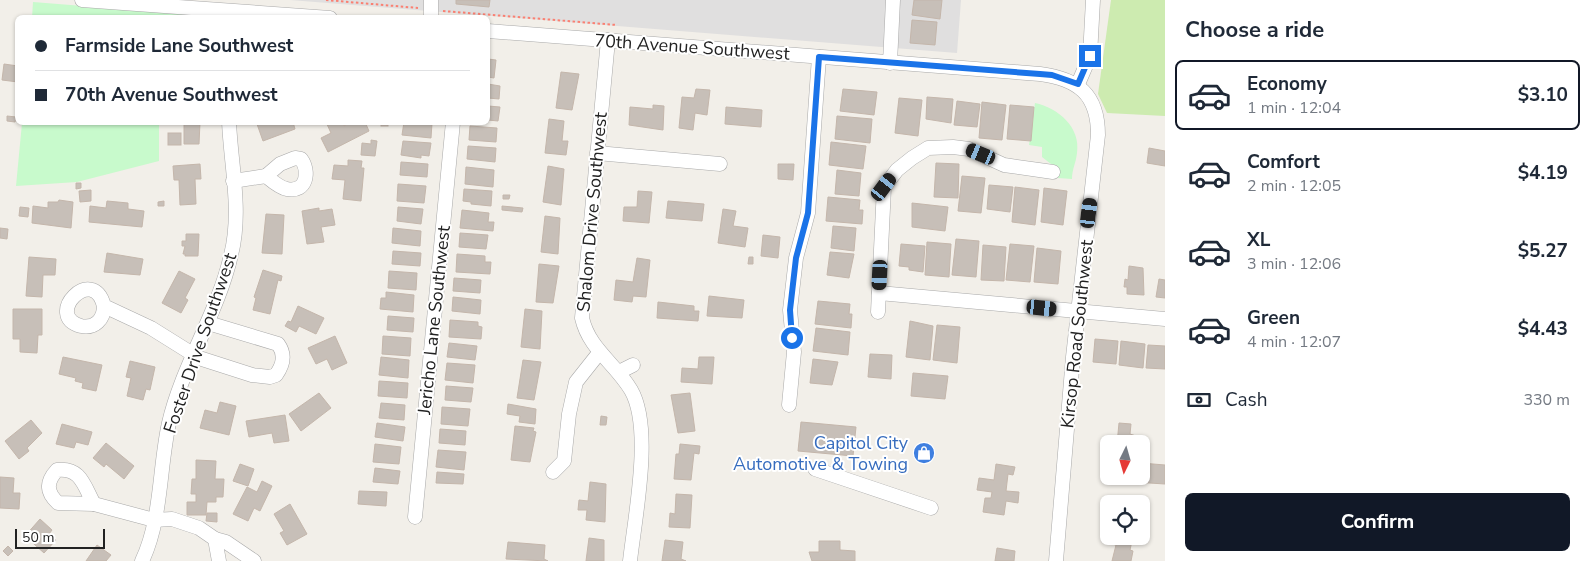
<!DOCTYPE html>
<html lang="en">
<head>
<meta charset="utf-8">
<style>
	:root { --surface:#fff; --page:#f2f2f3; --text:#1f2937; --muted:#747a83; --line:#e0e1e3; --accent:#111827 }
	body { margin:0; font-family:"Nunito Sans",sans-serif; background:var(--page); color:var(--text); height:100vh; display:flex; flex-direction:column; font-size:19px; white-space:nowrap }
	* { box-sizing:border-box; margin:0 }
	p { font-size:16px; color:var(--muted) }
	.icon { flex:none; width:28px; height:28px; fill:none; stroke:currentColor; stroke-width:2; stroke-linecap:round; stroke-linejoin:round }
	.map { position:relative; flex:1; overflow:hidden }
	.panel { display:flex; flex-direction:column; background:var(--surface); width:425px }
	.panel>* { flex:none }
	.hud { position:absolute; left:15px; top:15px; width:475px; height:110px; border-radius:8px; box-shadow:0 1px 4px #0004; display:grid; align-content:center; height:110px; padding:0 20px; background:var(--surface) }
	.needle { width:32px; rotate:185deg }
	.buttons { position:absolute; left:1100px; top:435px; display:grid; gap:10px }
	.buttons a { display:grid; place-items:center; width:50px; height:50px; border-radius:8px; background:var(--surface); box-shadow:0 1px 4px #0004; font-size:25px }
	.scale { position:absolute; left:15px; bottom:12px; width:90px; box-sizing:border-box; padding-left:5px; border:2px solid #222; border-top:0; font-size:14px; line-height:18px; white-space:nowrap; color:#222; -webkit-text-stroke:4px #fff; paint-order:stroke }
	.end { position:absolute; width:22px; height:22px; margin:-11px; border:6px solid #1a73e8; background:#fff; box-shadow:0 0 0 2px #fff }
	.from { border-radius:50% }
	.car { position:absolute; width:15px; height:30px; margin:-15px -8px; border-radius:6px; box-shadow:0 0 4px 1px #0007; background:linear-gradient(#222 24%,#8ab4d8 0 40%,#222 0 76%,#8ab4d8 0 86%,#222 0) }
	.hud b { display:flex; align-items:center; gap:18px; height:48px; font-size:19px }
	.hud b+b { border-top:1px solid var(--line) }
	.hud i { width:12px; height:12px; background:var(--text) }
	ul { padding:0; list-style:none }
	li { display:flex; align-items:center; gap:15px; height:70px; margin:0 10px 8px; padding:0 10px; border:2px solid transparent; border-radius:8px }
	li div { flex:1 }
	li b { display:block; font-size:19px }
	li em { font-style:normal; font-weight:700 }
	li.active { border-color:var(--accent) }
	li>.icon { width:45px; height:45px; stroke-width:1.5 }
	h2 { padding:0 20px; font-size:22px; line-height:60px }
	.pay { display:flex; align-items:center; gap:12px; height:55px; padding:0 20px; font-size:19px }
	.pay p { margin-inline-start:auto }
	.button { display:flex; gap:10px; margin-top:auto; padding:10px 20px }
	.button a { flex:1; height:58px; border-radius:8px; background:var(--accent); color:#fff; font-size:20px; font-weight:700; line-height:58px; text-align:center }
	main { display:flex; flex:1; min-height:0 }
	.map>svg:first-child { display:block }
</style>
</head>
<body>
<main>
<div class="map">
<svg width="1165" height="561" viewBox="0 0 1165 561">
	<rect width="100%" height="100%" fill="#f2efe9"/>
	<polygon fill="#e0dfdf" points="290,0 961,0 957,53"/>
	<polygon fill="#cdebb0" points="1111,0 1165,0 1165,116 1107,113 1098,94"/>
	<g fill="#c8facc">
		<polygon points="33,2 221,17 222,17 32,18"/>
		<path d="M1035 103C1058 108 1081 127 1077 153 1076 163 1072 169 1072 179L1058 178V166L1051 164 1042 157V147L1029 145Z"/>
		<polygon points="22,123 159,123 159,161 77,182 16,186"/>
	</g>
	<g fill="#c7bfb8" stroke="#c4b6ab">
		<polygon points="456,0 490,0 489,7 456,4"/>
		<polygon points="914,0 942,0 940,19 912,15"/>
		<polygon points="912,20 937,22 935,45 910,43"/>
		<polygon points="488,59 496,60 494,78 488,77"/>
		<polygon points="4,64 18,66 18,82 2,80"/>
		<polygon points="561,72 579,74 572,110 556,108"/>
		<polygon points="488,84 500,86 499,99 488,98"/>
		<polygon points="696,89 710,90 707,115 695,113 693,130 679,128 682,97 694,98"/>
		<polygon points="843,89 877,92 874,115 840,111"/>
		<polygon points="927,97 953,99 951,123 926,119"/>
		<polygon points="899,98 922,100 918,136 895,133"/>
		<polygon points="957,101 980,104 977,127 954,125"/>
		<polygon points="982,102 1006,105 1002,140 979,138"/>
		<polygon points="653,105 664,106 663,130 629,125 630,107 653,109"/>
		<polygon points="1010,105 1034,107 1031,141 1007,139"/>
		<polygon points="488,106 500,107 498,121 488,120"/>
		<polygon points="726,107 762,110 761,127 725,124"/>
		<polygon points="7,116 16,117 15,122 7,121"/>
		<polygon points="837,116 872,119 870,143 835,139"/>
		<polygon points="549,119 564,121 562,141 568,141 566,155 545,153"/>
		<polygon points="184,122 200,122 199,144 184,144"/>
		<polygon points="262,122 293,122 295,129 263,141 257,124"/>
		<polygon points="326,122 343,122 344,126 350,122 365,122 369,131 328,152 321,138 331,133"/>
		<rect x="381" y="122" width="7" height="4"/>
		<polygon points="404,122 432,123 431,138 402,135"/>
		<polygon points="470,126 497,128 496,142 469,140"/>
		<rect x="168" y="133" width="13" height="12"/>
		<polygon points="371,140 377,141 375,156 361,155 362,143 371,144"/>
		<polygon points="403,141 431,143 429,156 421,155 421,158 401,155"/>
		<polygon points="831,142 866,146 863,169 829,165"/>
		<polygon points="468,146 496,148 495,162 467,159"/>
		<polygon points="1149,148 1165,151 1165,166 1147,163"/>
		<polygon points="348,160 362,161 361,168 364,168 361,201 343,199 345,180 332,179 334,165 348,166"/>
		<polygon points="401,162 428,164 427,177 400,175"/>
		<polygon points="936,163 959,164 958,198 934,197"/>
		<polygon points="200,164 201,179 195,179 196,204 180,205 179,180 174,180 173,166"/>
		<polygon points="778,164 794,164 793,180 778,179"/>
		<polygon points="548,166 564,169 561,205 543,202"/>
		<polygon points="466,167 494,170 493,187 465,184"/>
		<polygon points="837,170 861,173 859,196 835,194"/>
		<polygon points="962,176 985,178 981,213 958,211"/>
		<polygon points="76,183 81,183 81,188 76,189"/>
		<polygon points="398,184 426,186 424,203 397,201"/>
		<polygon points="989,185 1013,187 1010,212 987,209"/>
		<polygon points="1015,187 1039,190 1035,225 1012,222"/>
		<polygon points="1044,188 1067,191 1063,225 1041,222"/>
		<polygon points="464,189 492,191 491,206 471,204 471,202 463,201"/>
		<polygon points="91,190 91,201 80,202 79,191"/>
		<polygon points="638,191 652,192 649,223 623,221 624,207 637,207"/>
		<polygon points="503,195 510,195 509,199 503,199"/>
		<polygon points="828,197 860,200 859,210 863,210 862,224 826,221"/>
		<polygon points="59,200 73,202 71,228 32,223 33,206 48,208 48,202 58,202"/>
		<polygon points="107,201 128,203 128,209 144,211 142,227 89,222 90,206 106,208"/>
		<polygon points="164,201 164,206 158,206 158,202"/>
		<polygon points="668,201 704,204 702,221 666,218"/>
		<polygon points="912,203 948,207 945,231 912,227"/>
		<polygon points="502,206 523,208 522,212 502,210"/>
		<polygon points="20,207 29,208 28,217 19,216"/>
		<polygon points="398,207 423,209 421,224 397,221"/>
		<polygon points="319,208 319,211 332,209 335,225 321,227 324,242 307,244 302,211"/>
		<polygon points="723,209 736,211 733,226 748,228 745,247 718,243"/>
		<polygon points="462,210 489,213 488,222 494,222 493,231 460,228"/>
		<polygon points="266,214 284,215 282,254 262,253"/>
		<polygon points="545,216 560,218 558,254 541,252"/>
		<polygon points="833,226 856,228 854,251 831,248"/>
		<polygon points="0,228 8,229 7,239 0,238"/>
		<polygon points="393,228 421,231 420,246 392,243"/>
		<polygon points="460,233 488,235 486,249 459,247"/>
		<polygon points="186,234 199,234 198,256 185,256 185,254 183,254 185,246 182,246 182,241 186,241"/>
		<polygon points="763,235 780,237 778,258 761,256"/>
		<polygon points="956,239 979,241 976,277 952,275"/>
		<polygon points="927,242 951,244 949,277 925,275"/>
		<polygon points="901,244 925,246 923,272 909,270 909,267 899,266"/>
		<polygon points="1010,244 1034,246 1030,282 1006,280"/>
		<polygon points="983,245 1006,247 1004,281 981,280"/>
		<polygon points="1037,248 1061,251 1058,284 1034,282"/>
		<polygon points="393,251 421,253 420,266 392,264"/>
		<polygon points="830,252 854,254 849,278 827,275"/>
		<polygon points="107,253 143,259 140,275 104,272"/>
		<polygon points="457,254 485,256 485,262 491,262 490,274 456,272"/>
		<polygon points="29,257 56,259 55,275 43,275 42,297 26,296"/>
		<polygon points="749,257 753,257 753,264 748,264"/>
		<polygon points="637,258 650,260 646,297 633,296 632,302 614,300 616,280 633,282"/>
		<polygon points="539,264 559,266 553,303 536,302"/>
		<polygon points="1129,266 1143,268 1144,295 1127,294 1127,287 1124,287 1125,279 1128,280"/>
		<polygon points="263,270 282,276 281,281 278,280 270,314 253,310 256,298 254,297"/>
		<polygon points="179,271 195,279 185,298 188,300 181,313 162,303"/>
		<polygon points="389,271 417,273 416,290 388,288"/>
		<polygon points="454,278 481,280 480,293 453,291"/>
		<polygon points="1159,279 1165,280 1165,298 1156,297"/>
		<polygon points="386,292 414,295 413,312 380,309 381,298 386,298"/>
		<polygon points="709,296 744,300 742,318 707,316"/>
		<polygon points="453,297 481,300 480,314 452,311"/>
		<polygon points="818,301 850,304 849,314 852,314 851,328 815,324"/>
		<polygon points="658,302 694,306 694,311 699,311 698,321 657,318"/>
		<polygon points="298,306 324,318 316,334 299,326 296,332 285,326 288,321 291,322"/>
		<polygon points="13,309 42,309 42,335 38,335 37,353 20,352 20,339 13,339"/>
		<polygon points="525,309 542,311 540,349 521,347"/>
		<polygon points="388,316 414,318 413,332 387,330"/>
		<polygon points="450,320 478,322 478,326 482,327 481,339 449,337"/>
		<polygon points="910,321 933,326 930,360 906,357"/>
		<polygon points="937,325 960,327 957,363 933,360"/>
		<polygon points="816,328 850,332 848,355 813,351"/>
		<polygon points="335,336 347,363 332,370 327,359 316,364 308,348"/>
		<polygon points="383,336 411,338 410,356 382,354"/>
		<polygon points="1095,339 1118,341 1116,364 1093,362"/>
		<polygon points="1121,341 1145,344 1143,368 1119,365"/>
		<polygon points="449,343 477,346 475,360 447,357"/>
		<polygon points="1148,345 1165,346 1165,369 1146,368"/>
		<polygon points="870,354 892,355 891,379 868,377"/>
		<polygon points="63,357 102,365 96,391 82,388 83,383 75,381 76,378 59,374"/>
		<polygon points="381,357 409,360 408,378 379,375"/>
		<polygon points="699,357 714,357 712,384 681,382 682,368 698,369"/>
		<polygon points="813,359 838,362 832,385 810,383"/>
		<polygon points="523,360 541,362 534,400 517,398"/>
		<polygon points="130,361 155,367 150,390 146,389 143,400 127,396 131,378 126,377"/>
		<polygon points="447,363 475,365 473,383 445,380"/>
		<polygon points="913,373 948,376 945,399 911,396"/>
		<polygon points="379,381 408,383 407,398 378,396"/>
		<polygon points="446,386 473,388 471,402 445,400"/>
		<polygon points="319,393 331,408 301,431 289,414"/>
		<polygon points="690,393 695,431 678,433 671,395"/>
		<polygon points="220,402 236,406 229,435 200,428 205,410 217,413"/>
		<polygon points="381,403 405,405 404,420 379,418"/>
		<polygon points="508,404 536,409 535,424 519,422 520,416 507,414"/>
		<polygon points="442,407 470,409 468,426 441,424"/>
		<polygon points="285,415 289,441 274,443 272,433 249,437 246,421"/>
		<polygon points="601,416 607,417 606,425 600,425"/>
		<polygon points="31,420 42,433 27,448 29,451 19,459 5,441"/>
		<polygon points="801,422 856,427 853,456 798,451"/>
		<polygon points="377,423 405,427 403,441 375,437"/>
		<polygon points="1119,423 1131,424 1130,434 1136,436 1133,444 1117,444"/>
		<polygon points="62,424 92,432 88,445 76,442 74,448 56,444"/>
		<polygon points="515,426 534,428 533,431 536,432 530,462 511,460"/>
		<polygon points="440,429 466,431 465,445 439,443"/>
		<polygon points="106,443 134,466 124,479 106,464 104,467 93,458"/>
		<polygon points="375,444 401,447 399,464 373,462"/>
		<polygon points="680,444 700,446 699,454 694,453 691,480 674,479 676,454 679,454"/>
		<polygon points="438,450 466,452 464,470 436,467"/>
		<polygon points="196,460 216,461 215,479 224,479 223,497 216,497 216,502 207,502 206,515 187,515 187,502 196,502 196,494 191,494 192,479 196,479"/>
		<polygon points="1141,463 1165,465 1165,484 1134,482 1135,476 1141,476"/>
		<polygon points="240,464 254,469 248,486 233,481"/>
		<polygon points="996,464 1015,467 1013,475 1008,474 1006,491 1019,492 1018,503 1006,501 1004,515 983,512 985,498 991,498 992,492 977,490 979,478 994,480"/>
		<polygon points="375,468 400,471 398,484 373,482"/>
		<polygon points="437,472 464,474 463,484 436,483"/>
		<polygon points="0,477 14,478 13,493 20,493 19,509 0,508"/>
		<polygon points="262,481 272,486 260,511 254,508 248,521 233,514 247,487 257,492"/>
		<polygon points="590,482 606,484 605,522 586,520 587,510 578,510 579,500 588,501"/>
		<polygon points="359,491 387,492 386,506 358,504"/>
		<polygon points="676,494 692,495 690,528 669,527 670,513 675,514"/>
		<polygon points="290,504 307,534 287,545 280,533 284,531 274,514"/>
		<polygon points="207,513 217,513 217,522 206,521"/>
		<polygon points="40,519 52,530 49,534 56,540 44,553 25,536"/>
		<polygon points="1107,527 1109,528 1109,536 1133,536 1130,550 1133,551 1131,561 1112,561 1116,545 1103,542"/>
		<polygon points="589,538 604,540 604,561 586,561"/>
		<polygon points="665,540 683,542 681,559 686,561 662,561"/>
		<polygon points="819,541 840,541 840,550 855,551 855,561 812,561 809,552 819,552"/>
		<polygon points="508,542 545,545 544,559 548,561 506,559"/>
		<polygon points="97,545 111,555 106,561 86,561"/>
		<polygon points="8,546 13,551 8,556 3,551"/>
		<polygon points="997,548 1015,551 1014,561 995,561"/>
	</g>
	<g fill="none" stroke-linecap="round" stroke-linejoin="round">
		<g stroke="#a9a9a9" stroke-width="15">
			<g id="minor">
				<polyline points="82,0 330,18"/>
				<polyline points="431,18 431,0"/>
				<path d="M488 31 1040 74C1078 79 1098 94 1098 135L1073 357 1056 561"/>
				<path d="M608 40 582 318C589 349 615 363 631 390 653 428 635 516 630 561"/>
				<polyline points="890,63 893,0"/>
				<polyline points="1078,84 1090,56 1093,0"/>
				<polyline points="597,153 720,164"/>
				<path d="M295 158 301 159C310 171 307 193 287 189 280 188 272 181 266 176L280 164Z"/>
				<polyline points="233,181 266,176"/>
				<polyline points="879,293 1165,319"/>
				<path d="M104 306C104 319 95 329 81 326 43 316 93 263 104 306L151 328 199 358 252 375 270 377 276 375C283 365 286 355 278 344L208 323"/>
				<polyline points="878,312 884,187 897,170 912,158 928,148 953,147 969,149 1004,165 1053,172"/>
				<polyline points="619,372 633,365"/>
				<polyline points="789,405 794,352 790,310 796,258 808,213 819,57"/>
				<polyline points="815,469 931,508"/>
				<path d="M57 470C81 467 84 486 94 504L58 503C46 492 46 482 57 470Z"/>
				<polyline points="553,472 564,461 569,414 576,382 599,353"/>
				<polyline points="94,504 154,520 172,519 199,528 215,539"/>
				<polyline points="415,517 453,122"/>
				<path d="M142 561C162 519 159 468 169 423 182 366 218 313 231 255 242 212 231 166 229 122"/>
				<polyline points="219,561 215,539 226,542 254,561"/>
			</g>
		</g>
		<g stroke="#fa8072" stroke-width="2" stroke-dasharray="2.5 2.5" stroke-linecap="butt">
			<polyline points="326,0 418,8"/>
			<polyline points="443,11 617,25"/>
		</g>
		<use href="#minor" stroke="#fff" stroke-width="14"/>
	</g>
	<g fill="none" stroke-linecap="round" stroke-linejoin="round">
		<polyline stroke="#1a73e8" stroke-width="6" points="792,338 790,310 796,258 808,213 819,57 1040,74 1052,75 1078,84 1090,56"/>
	</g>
	<defs>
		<g id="shop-disc" transform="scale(1.125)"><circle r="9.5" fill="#3f7fe0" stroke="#fff"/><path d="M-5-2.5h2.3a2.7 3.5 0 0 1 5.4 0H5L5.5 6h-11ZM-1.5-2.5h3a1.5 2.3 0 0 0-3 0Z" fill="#fff"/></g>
	</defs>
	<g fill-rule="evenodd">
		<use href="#shop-disc" x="924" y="453"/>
	</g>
	<g text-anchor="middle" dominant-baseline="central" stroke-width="4" stroke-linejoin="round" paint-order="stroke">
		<g font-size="18" fill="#222" stroke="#fff">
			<text transform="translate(692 47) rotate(4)">70th Avenue Southwest</text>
			<text transform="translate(592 212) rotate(-85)">Shalom Drive Southwest</text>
			<text transform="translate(434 320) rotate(-84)">Jericho Lane Southwest</text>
			<text transform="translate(1077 334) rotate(-84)">Kirsop Road Southwest</text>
			<text transform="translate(200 343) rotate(-71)">Foster Drive Southwest</text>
		</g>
		<g font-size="18" fill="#366cbe" stroke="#fff" text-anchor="end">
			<text x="908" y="443">Capitol City<tspan x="908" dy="21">Automotive &amp; Towing</tspan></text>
		</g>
	</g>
</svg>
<div class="buttons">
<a><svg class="needle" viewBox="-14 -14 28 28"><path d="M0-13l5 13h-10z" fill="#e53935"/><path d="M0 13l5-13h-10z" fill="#747a83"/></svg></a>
<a><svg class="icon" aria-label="locate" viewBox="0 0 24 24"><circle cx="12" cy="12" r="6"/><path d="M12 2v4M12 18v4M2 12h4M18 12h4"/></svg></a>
</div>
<div class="scale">50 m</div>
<i class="end from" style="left:792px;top:338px"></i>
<i class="end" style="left:1090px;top:56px"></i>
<i class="car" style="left:981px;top:154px;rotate:292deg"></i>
<i class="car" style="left:884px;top:187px;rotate:37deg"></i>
<i class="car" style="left:1089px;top:213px;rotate:7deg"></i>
<i class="car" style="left:880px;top:275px;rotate:183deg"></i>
<i class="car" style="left:1042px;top:308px;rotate:96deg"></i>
<div class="hud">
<b><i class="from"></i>Farmside Lane Southwest</b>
<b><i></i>70th Avenue Southwest</b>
</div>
</div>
<section class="panel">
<h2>Choose a ride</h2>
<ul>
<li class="active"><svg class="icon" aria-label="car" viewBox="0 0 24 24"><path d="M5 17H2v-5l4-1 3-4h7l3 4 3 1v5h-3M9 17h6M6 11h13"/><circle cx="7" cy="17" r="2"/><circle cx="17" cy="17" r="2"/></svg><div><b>Economy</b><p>1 min · 12:04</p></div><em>$3.10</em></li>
<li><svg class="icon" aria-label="car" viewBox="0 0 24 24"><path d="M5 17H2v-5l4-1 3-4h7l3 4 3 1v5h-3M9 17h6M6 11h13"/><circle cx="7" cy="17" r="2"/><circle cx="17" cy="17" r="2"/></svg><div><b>Comfort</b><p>2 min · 12:05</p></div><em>$4.19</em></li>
<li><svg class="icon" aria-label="car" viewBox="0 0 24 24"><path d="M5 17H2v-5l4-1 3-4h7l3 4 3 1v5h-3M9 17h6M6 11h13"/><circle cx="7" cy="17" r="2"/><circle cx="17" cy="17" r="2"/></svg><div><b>XL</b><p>3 min · 12:06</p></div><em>$5.27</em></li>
<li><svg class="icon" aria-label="car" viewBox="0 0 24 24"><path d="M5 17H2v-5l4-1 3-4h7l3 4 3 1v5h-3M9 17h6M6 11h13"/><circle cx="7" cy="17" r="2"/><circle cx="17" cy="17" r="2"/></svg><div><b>Green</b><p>4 min · 12:07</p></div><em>$4.43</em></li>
</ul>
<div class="pay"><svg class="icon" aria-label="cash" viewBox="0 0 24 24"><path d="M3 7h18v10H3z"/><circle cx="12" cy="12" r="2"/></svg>Cash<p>330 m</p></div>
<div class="button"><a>Confirm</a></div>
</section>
</main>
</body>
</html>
